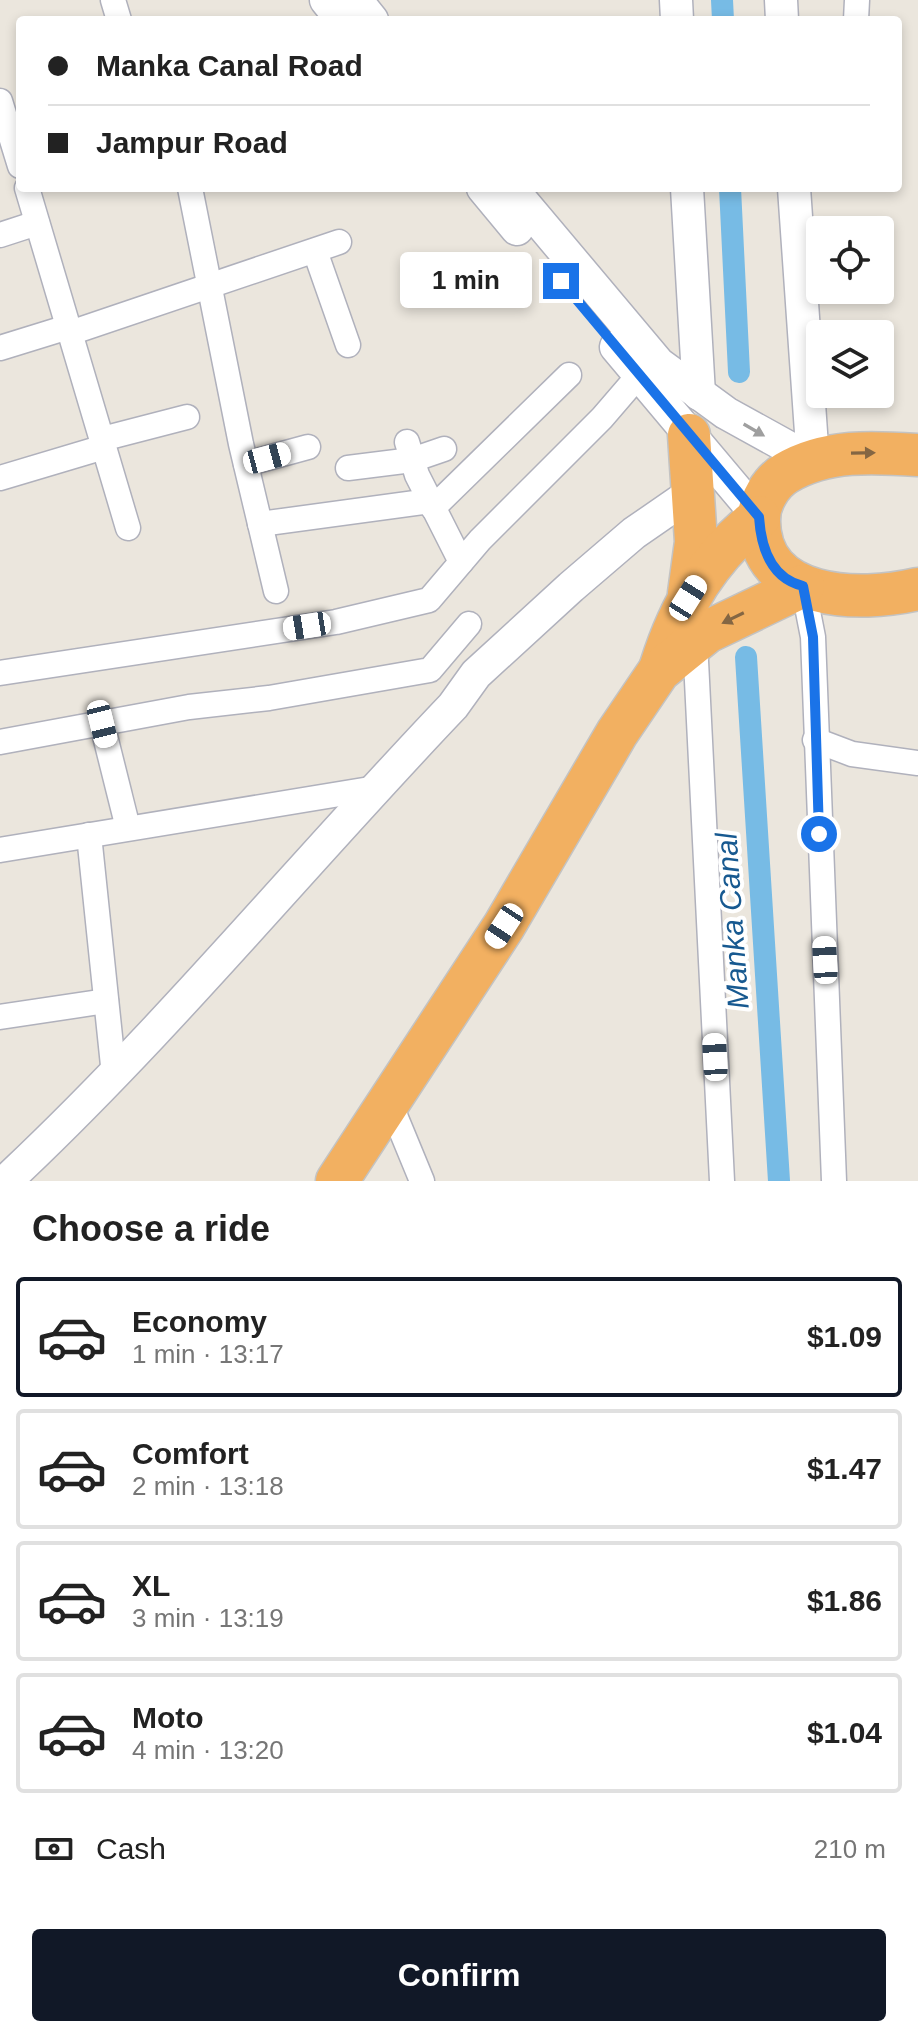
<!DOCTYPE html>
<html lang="en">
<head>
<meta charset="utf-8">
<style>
	:root { --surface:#fff; --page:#f6f6f6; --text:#222; --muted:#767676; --line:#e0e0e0; --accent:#111827 }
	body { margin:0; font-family:Arial,sans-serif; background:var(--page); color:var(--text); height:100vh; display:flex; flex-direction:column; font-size:30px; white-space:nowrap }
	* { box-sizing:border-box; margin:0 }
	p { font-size:26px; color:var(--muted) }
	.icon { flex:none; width:44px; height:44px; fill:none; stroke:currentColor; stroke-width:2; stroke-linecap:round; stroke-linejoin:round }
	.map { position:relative; height:1181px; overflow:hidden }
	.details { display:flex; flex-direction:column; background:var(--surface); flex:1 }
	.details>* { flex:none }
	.hud { position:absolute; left:16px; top:16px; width:886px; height:176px; border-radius:8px; box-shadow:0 4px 12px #0003; display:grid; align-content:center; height:176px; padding:0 32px; background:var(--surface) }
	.controls { position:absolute; left:806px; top:216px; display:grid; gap:16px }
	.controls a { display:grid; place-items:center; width:88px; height:88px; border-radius:8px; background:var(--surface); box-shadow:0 4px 12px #0003; font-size:40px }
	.end { position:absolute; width:36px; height:36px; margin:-18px; border:10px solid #1a73e8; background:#fff; box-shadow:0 0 0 4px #fff }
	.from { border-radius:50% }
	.bubble { position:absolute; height:56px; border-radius:8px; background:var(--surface); box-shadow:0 4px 12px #0003; font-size:26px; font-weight:600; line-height:56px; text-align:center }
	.car { position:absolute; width:24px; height:48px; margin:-24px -12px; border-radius:10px; box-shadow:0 0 6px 2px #0007; background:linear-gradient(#fff 24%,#345 0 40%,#fff 0 76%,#345 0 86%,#fff 0) }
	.hud b { display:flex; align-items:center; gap:28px; height:76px; font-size:30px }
	.hud b+b { border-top:2px solid var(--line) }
	.hud i { width:20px; height:20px; background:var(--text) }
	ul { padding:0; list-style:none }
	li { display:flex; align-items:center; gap:24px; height:120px; margin:0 16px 12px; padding:0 16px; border:4px solid var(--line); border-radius:8px }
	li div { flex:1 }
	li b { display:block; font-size:30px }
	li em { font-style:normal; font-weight:600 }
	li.on { border-color:var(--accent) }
	li>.icon { width:72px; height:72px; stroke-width:1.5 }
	h2 { padding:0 32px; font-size:36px; line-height:96px }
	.pay { display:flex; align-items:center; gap:20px; height:88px; padding:0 32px; font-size:30px }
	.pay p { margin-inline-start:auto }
	.action { display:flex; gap:16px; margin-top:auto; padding:16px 32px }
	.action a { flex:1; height:92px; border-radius:8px; background:var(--accent); color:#fff; font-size:32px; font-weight:600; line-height:92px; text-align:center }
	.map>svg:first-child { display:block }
</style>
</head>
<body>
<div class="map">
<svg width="918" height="1181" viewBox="0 0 918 1181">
	<rect width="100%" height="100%" fill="#ebe6dd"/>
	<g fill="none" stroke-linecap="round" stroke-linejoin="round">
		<g stroke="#77bbe5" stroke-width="22">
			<polyline points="722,0 723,20"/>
			<polyline points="730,188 739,372"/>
			<polyline points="746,657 779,1181"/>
		</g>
		<g stroke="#b0b1bc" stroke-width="27">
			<g id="street">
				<polyline points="113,0 119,20"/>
				<polyline points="856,20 857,0"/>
				<polyline points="0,101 20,166"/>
				<polyline points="27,188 128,528"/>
				<polyline points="190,188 241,444 276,591"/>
				<polyline points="0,235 37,223"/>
				<polyline points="315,251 348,345"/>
				<polyline points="70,333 339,242"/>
				<polyline points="0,348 68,327"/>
				<polyline points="102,439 187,417"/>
				<polyline points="407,442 417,475 461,562"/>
				<polyline points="246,464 308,447"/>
				<polyline points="348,468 412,460 444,449"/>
				<polyline points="0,478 104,447"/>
				<polyline points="433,508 569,375"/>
				<polyline points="260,524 430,501"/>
				<polyline points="803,586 813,637 834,1181"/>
				<polyline points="695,641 722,1181"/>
				<polyline points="0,673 336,622 429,600 480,540 602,418 639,375"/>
				<polyline points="102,724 128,828"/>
				<polyline points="815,740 852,754 918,763"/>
				<polyline points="0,742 189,707 269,698 430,670 469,624"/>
				<polyline points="89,835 114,1075"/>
				<polyline points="0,850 376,788"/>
				<polyline points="0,1017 106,1001"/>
				<polyline points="389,1101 422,1181"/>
			</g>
		</g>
		<g stroke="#b0b1bc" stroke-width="35">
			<g id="secondary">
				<polyline points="326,0 342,20"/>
				<polyline points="356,0 372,20"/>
				<polyline points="676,0 677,20"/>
				<polyline points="781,0 782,20"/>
				<polyline points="483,188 517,229"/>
				<polyline points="511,188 659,364 726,413 813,461 794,188"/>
				<polyline points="687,188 699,394"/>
				<polyline points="616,347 759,517"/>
				<path d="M6 1181C165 1032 303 863 453 706L476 674 571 587 634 533 692 493"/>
			</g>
		</g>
		<g stroke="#c3c3c3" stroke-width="45">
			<g id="highway">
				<path d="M918 455C874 452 826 449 786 473 771 482 759 502 759 519 758 601 859 603 918 589"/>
				<polyline points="689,593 696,542 689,435"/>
				<path d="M661 666C680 605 709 557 759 517"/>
				<polyline points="337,1181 504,926 617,733 659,671 707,632 803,586"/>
			</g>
		</g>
		<use href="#street" stroke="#fff" stroke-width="24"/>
		<use href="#secondary" stroke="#fff" stroke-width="32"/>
		<use href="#highway" stroke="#f2b061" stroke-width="42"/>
	</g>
	<defs><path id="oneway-solid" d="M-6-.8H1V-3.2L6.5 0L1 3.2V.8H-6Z" transform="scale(2)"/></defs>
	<use fill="#9f9f9f" href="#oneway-solid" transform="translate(754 430) rotate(30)"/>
	<g fill="#846643">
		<use href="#oneway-solid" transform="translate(863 453) rotate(-1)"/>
		<use href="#oneway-solid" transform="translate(733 618) rotate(154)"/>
	</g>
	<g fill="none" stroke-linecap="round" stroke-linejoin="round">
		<path stroke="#1a73e8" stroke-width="10" d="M561 281 759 517C761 547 770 578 803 586L813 637 819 834"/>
	</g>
	<g text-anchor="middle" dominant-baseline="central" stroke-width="8" stroke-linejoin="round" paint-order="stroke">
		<g font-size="30" font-style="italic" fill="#175990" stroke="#fff">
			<text transform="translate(732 921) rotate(-94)">Manka Canal</text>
		</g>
	</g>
</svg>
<div class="controls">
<a><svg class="icon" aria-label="locate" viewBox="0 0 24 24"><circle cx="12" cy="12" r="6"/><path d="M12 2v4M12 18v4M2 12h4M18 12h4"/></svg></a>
<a><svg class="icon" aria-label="layers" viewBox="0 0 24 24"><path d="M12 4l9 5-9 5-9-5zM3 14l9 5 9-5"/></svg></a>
</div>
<i class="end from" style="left:819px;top:834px"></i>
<i class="end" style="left:561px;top:281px"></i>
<div class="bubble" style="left:400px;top:252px;width:132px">1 min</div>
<i class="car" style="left:267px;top:458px;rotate:75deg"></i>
<i class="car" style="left:688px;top:598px;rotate:32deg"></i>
<i class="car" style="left:307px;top:626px;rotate:261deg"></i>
<i class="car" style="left:102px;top:724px;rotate:166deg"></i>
<i class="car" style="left:504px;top:926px;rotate:213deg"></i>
<i class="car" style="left:825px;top:960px;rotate:357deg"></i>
<i class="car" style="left:715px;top:1057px;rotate:357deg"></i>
<div class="hud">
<b><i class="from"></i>Manka Canal Road</b>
<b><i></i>Jampur Road</b>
</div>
</div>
<section class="details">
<h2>Choose a ride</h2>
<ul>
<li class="on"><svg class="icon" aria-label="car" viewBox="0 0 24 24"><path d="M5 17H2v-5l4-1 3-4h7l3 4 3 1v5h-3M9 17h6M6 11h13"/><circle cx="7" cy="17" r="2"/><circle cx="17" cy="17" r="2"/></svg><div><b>Economy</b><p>1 min · 13:17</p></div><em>$1.09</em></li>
<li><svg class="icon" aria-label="car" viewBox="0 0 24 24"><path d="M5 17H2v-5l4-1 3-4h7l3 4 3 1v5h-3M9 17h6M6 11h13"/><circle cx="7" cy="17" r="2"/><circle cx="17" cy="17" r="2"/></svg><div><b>Comfort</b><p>2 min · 13:18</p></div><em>$1.47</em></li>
<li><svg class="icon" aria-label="car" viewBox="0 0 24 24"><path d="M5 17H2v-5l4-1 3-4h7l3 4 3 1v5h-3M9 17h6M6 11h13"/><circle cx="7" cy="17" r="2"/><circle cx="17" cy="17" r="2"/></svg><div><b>XL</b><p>3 min · 13:19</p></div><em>$1.86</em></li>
<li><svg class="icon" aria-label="car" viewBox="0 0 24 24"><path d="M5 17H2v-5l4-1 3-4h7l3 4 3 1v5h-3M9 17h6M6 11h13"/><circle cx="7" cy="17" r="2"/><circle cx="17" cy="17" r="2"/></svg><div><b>Moto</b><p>4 min · 13:20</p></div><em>$1.04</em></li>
</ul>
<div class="pay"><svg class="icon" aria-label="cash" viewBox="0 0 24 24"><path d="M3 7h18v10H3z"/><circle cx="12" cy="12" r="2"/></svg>Cash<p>210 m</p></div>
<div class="action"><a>Confirm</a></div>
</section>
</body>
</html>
